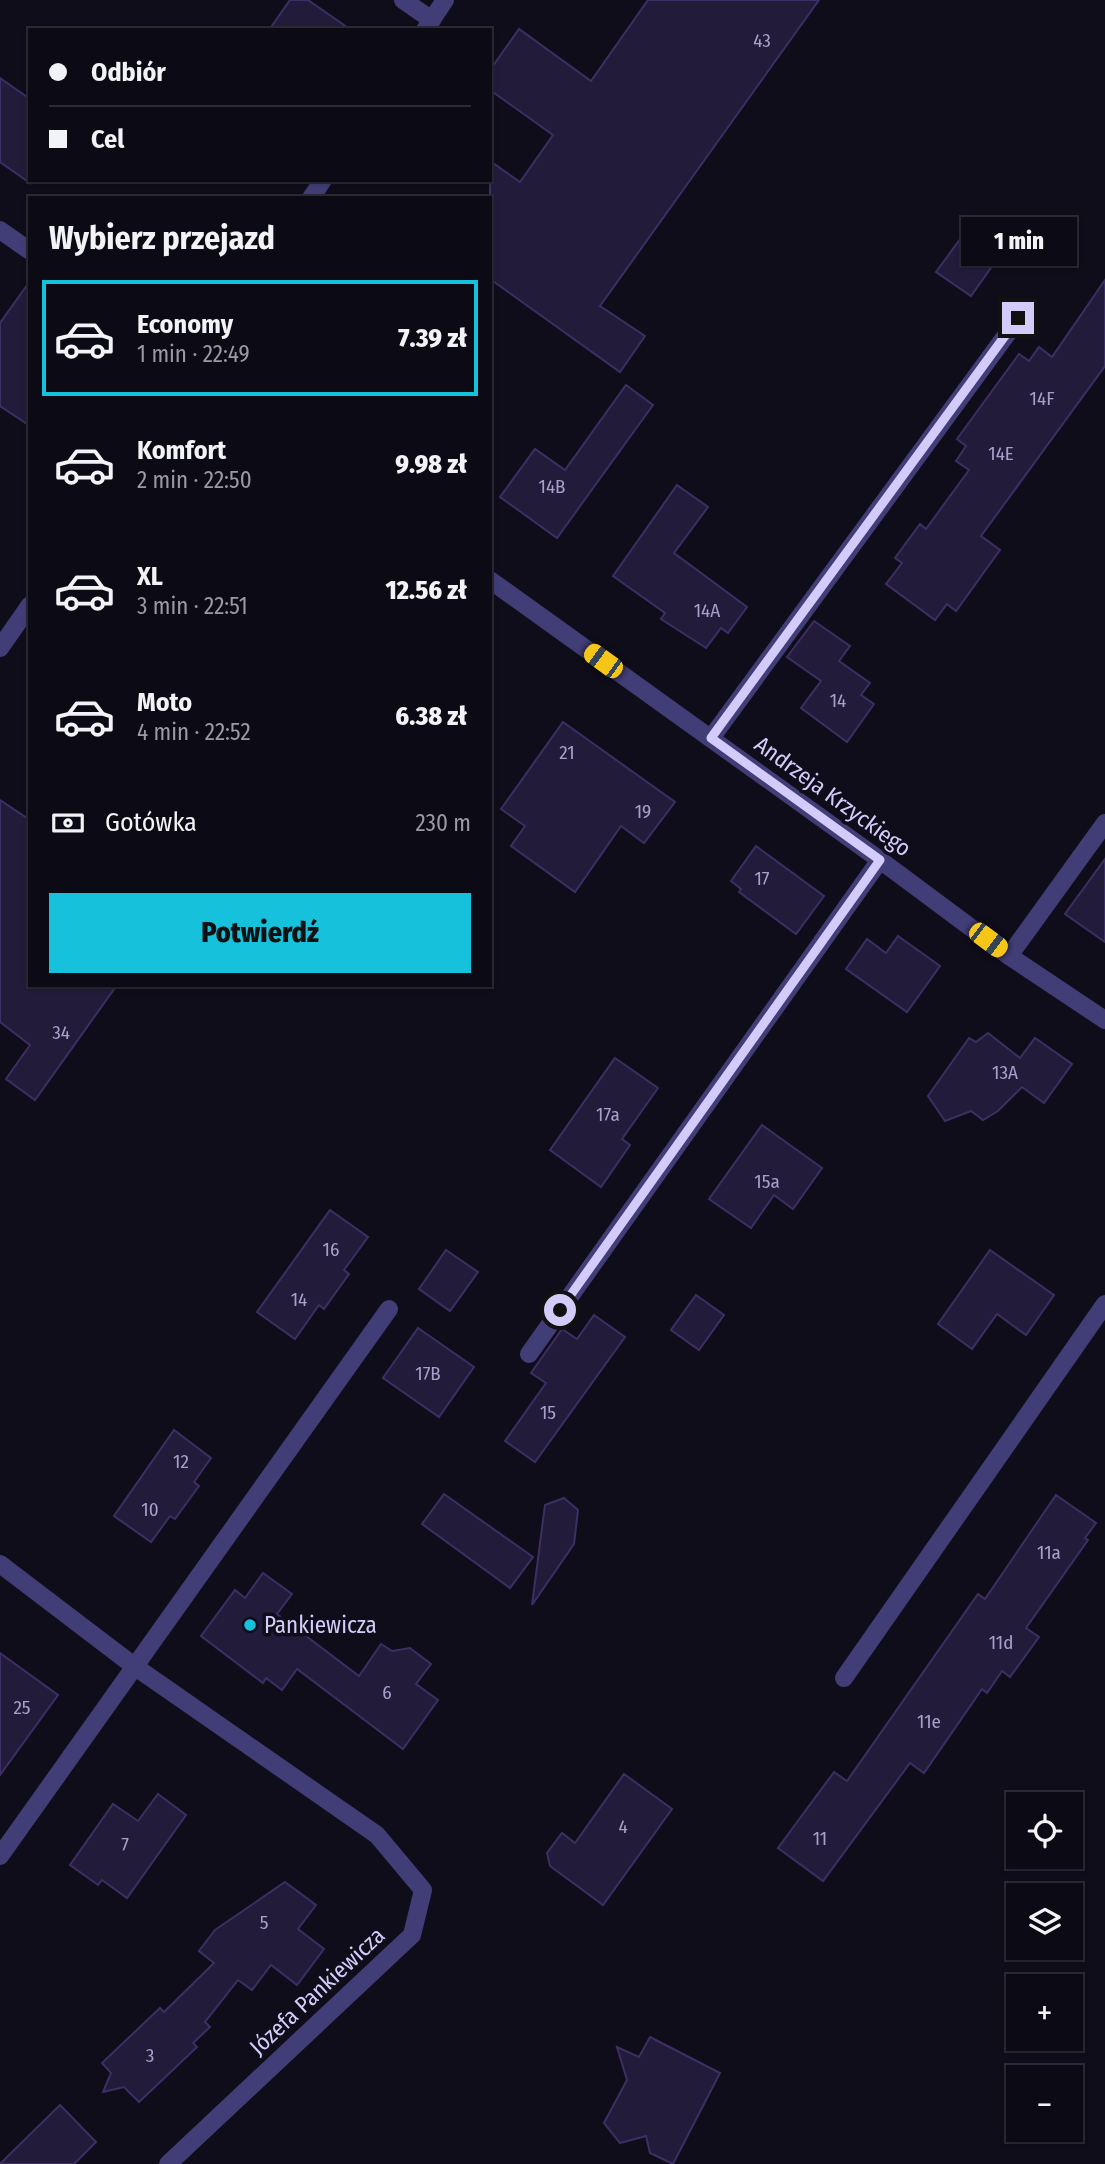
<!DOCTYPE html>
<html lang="pl">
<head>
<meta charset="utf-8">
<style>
	:root { --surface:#0c0a14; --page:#1a1822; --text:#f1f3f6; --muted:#9a9aa0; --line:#2c2b34; --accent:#16c1dc }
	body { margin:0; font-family:"Fira Sans Condensed",sans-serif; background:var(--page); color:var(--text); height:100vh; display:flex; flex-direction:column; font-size:26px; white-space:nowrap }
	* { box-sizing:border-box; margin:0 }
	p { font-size:23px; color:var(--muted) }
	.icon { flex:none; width:38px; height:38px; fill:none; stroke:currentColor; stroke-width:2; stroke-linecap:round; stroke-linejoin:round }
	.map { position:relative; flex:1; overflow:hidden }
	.panel { position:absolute; left:28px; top:196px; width:464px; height:791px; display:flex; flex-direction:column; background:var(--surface); border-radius:0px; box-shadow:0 2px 5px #0004,0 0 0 2px var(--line) }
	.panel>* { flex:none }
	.banner { position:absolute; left:28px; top:28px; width:464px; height:154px; border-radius:0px; box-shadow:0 2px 5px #0004,0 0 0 2px var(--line); display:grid; align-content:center; height:154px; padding:0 21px; background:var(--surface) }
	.tools { position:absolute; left:1006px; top:1792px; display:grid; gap:14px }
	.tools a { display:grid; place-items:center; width:77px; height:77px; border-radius:0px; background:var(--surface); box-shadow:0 2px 5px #0004,0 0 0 2px var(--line); font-size:35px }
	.end { position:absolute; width:32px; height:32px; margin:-16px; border:9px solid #d3ccfa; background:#111; box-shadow:0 0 0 4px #111 }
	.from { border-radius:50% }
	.bubble { position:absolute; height:49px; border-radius:0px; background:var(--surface); box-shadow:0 2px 5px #0004,0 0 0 2px var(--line); font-size:23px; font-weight:800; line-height:49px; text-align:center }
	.car { position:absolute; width:21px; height:42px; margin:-21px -10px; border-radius:9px; box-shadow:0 0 5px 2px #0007; background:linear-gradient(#f5c518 24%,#345 0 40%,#f5c518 0 76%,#345 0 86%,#f5c518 0) }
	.banner b { display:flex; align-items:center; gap:24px; height:66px; font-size:26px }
	.banner b+b { border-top:2px solid var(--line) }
	.banner i { width:18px; height:18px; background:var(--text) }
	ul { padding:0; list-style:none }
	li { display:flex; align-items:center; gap:21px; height:116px; margin:0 14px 10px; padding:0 7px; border:4px solid transparent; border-radius:0px }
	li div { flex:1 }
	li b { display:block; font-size:26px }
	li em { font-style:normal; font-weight:800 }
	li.on { border-color:var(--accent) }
	li>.icon { width:63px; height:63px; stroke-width:1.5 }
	h2 { padding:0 21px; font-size:32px; line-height:84px }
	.pay { display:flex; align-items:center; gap:18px; height:77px; padding:0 21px; font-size:26px }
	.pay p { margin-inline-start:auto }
	.primary-button { display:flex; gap:14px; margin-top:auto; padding:14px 21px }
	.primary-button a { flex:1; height:80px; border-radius:0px; background:var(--accent); color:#111; font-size:28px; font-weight:800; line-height:80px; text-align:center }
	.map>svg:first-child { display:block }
</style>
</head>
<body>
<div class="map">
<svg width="1105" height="2164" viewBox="0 0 1105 2164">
	<rect width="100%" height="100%" fill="#100d1b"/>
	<g fill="#221b3a" stroke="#3c2f64" stroke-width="2">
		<polygon points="290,0 308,0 351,30 269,30"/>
		<polygon points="648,0 819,0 600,306 645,336 620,372 490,279 490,161 520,182 553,135 490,90 490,70 519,29 591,81"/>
		<polygon points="0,78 30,99 30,183 0,162"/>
		<polygon points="961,238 995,262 971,296 936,272"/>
		<polygon points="1105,280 1105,366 981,536 1000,550 956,611 947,604 935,620 886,584 902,563 895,558 920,524 926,529 969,470 956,461 966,446 957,439 1019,354 1029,361 1039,347 1052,357"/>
		<polygon points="30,281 30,426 0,406 0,323"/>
		<polygon points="626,385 653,405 557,538 500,497 535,449 565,470"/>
		<polygon points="677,485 708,507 674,553 747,607 728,633 721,628 706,648 661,619 665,613 613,576"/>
		<polygon points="814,621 850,646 839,661 870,683 861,695 874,704 847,742 801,708 821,681 787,657"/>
		<polygon points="563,722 675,802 644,843 621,826 575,892 511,846 525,826 501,809"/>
		<polygon points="0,800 30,820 30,985 117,985 35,1100 6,1079 30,1045 0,1022"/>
		<polygon points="756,846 824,896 796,934 739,892 741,889 731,881"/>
		<polygon points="1105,859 1105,942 1065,914"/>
		<polygon points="898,936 940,966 907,1012 846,969 867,939 886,953"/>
		<polygon points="988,1033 1020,1058 1035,1038 1072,1064 1044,1103 1022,1087 998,1111 983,1120 971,1111 945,1121 928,1096 969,1038 976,1042"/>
		<polygon points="615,1058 658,1088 622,1139 630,1145 601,1187 550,1150"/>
		<polygon points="762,1125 822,1168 793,1209 774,1195 751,1228 709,1199"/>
		<polygon points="330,1210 368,1237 344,1270 349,1274 324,1309 319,1305 295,1339 257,1312"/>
		<polygon points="446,1250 478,1272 450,1311 419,1289"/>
		<polygon points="990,1250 1054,1295 1026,1335 997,1314 972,1349 938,1324"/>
		<polygon points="696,1295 724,1315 699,1350 671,1330"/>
		<polygon points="594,1315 625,1337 535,1462 505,1441 546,1383 531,1373 562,1329 577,1339"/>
		<polygon points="418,1328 474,1367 439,1417 383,1378"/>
		<polygon points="174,1430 211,1458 194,1482 199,1486 175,1519 170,1516 151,1542 114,1516"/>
		<polygon points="444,1494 533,1557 510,1588 422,1524"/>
		<polygon points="1056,1495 1096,1523 1085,1538 1088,1540 1026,1628 1039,1637 1010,1677 1002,1671 987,1693 982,1689 924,1773 910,1763 823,1881 778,1848 834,1772 847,1781 978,1594 985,1599"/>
		<polygon points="564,1498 578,1510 574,1544 532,1605 545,1505"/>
		<polygon points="263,1573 292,1594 277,1614 359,1676 381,1644 392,1651 410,1648 431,1664 416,1684 438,1700 403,1749 297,1669 282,1690 266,1678 263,1683 201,1636 235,1590 245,1598"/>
		<polygon points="0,1653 58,1695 0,1775"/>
		<polygon points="624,1774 672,1809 603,1905 550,1866 547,1853 562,1833 575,1843"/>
		<polygon points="158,1794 186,1815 127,1898 102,1880 98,1885 70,1865 113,1804 138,1821"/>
		<polygon points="285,1882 316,1905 298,1929 324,1949 297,1985 271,1965 252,1990 238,1980 205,2022 210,2027 193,2043 197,2047 139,2102 124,2087 103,2092 111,2073 102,2063 160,2008 164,2012 214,1963 199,1951 215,1930"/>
		<polygon points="650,2037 720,2073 673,2164 650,2153 646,2136 620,2143 604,2123 627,2080 617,2047 639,2057"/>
		<polygon points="60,2105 96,2142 74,2164 0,2164"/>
	</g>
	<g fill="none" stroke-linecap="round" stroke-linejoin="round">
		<g stroke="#413d76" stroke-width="18">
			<polyline points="403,0 432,20"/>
			<polyline points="425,30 445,0"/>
			<polyline points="311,198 323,180"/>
			<polyline points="0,230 30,251"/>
			<polyline points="490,580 880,860 1009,956 1105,1020"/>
			<polyline points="0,648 30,605"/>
			<polyline points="711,738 1018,319"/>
			<polyline points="1009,956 1105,823"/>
			<polyline points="529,1354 880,860"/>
			<polyline points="0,1564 134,1666 377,1835 423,1890 412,1935 168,2164"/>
			<polyline points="844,1678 1105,1304"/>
			<polyline points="0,1856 389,1309"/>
		</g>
	</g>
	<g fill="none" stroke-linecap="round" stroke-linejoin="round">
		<polyline stroke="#d3ccfa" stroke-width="9" points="560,1310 880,860 711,738 1018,318"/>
	</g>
	<circle fill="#16c1dc" stroke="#100d1b" stroke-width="2.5" cx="250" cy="1625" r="7"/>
	<g text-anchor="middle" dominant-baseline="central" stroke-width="7" stroke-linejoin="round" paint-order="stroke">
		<g font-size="19" fill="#a7a0ca">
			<text x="762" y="40">43</text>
			<text x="1042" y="398">14F</text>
			<text x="1001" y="453">14E</text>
			<text x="552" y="486">14B</text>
			<text x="707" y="610">14A</text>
			<text x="838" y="700">14</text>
			<text x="567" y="752">21</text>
			<text x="643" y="811">19</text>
			<text x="762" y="878">17</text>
			<text x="61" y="1032">34</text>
			<text x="1005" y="1072">13A</text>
			<text x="608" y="1114">17a</text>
			<text x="767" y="1181">15a</text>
			<text x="331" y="1249">16</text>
			<text x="299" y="1299">14</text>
			<text x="428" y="1373">17B</text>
			<text x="548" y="1412">15</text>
			<text x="181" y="1461">12</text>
			<text x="150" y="1509">10</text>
			<text x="1049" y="1552">11a</text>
			<text x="1001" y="1642">11d</text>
			<text x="387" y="1692">6</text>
			<text x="22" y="1707">25</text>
			<text x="929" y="1721">11e</text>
			<text x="623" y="1826">4</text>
			<text x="820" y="1838">11</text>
			<text x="125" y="1844">7</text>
			<text x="264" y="1922">5</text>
			<text x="150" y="2055">3</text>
		</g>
		<g font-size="23" fill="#d3ccfa" stroke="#100d1b">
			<text transform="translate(833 796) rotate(36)">Andrzeja Krzyckiego</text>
			<text transform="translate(317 1991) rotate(-43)">Józefa Pankiewicza</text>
		</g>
		<g font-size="23" fill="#d3ccfa" stroke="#100d1b" text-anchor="start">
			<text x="264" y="1625">Pankiewicza</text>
		</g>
	</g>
</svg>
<div class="tools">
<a><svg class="icon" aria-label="locate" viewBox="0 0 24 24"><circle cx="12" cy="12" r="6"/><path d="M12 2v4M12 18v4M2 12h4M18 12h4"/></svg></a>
<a><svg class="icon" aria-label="layers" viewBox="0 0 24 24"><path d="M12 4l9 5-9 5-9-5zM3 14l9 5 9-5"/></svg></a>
<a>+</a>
<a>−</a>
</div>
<i class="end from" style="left:560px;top:1310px"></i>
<i class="end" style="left:1018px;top:318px"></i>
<div class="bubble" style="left:961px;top:217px;width:116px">1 min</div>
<i class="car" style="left:603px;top:661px;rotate:306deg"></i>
<i class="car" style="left:988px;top:940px;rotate:127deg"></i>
<div class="banner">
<b><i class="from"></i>Odbiór</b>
<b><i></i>Cel</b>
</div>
<section class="panel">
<h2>Wybierz przejazd</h2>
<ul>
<li class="on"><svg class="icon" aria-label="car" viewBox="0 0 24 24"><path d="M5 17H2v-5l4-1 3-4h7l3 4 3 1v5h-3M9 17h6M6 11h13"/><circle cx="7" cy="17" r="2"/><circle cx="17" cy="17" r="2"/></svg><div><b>Economy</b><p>1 min · 22:49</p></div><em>7.39 zł</em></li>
<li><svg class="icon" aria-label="car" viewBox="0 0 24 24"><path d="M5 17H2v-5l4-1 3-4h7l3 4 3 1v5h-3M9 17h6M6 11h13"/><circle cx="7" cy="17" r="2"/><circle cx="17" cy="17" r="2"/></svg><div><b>Komfort</b><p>2 min · 22:50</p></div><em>9.98 zł</em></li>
<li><svg class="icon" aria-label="car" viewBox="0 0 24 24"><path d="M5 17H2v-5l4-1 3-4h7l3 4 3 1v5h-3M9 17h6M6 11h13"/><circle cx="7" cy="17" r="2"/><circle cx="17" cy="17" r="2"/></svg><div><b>XL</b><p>3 min · 22:51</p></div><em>12.56 zł</em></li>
<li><svg class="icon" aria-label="car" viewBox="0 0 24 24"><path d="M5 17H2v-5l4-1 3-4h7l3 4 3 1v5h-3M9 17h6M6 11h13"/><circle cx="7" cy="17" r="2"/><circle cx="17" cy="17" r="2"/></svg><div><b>Moto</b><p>4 min · 22:52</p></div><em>6.38 zł</em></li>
</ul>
<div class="pay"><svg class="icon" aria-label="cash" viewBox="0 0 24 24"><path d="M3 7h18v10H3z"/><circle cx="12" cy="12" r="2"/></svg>Gotówka<p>230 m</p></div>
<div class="primary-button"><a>Potwierdź</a></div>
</section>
</div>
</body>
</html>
